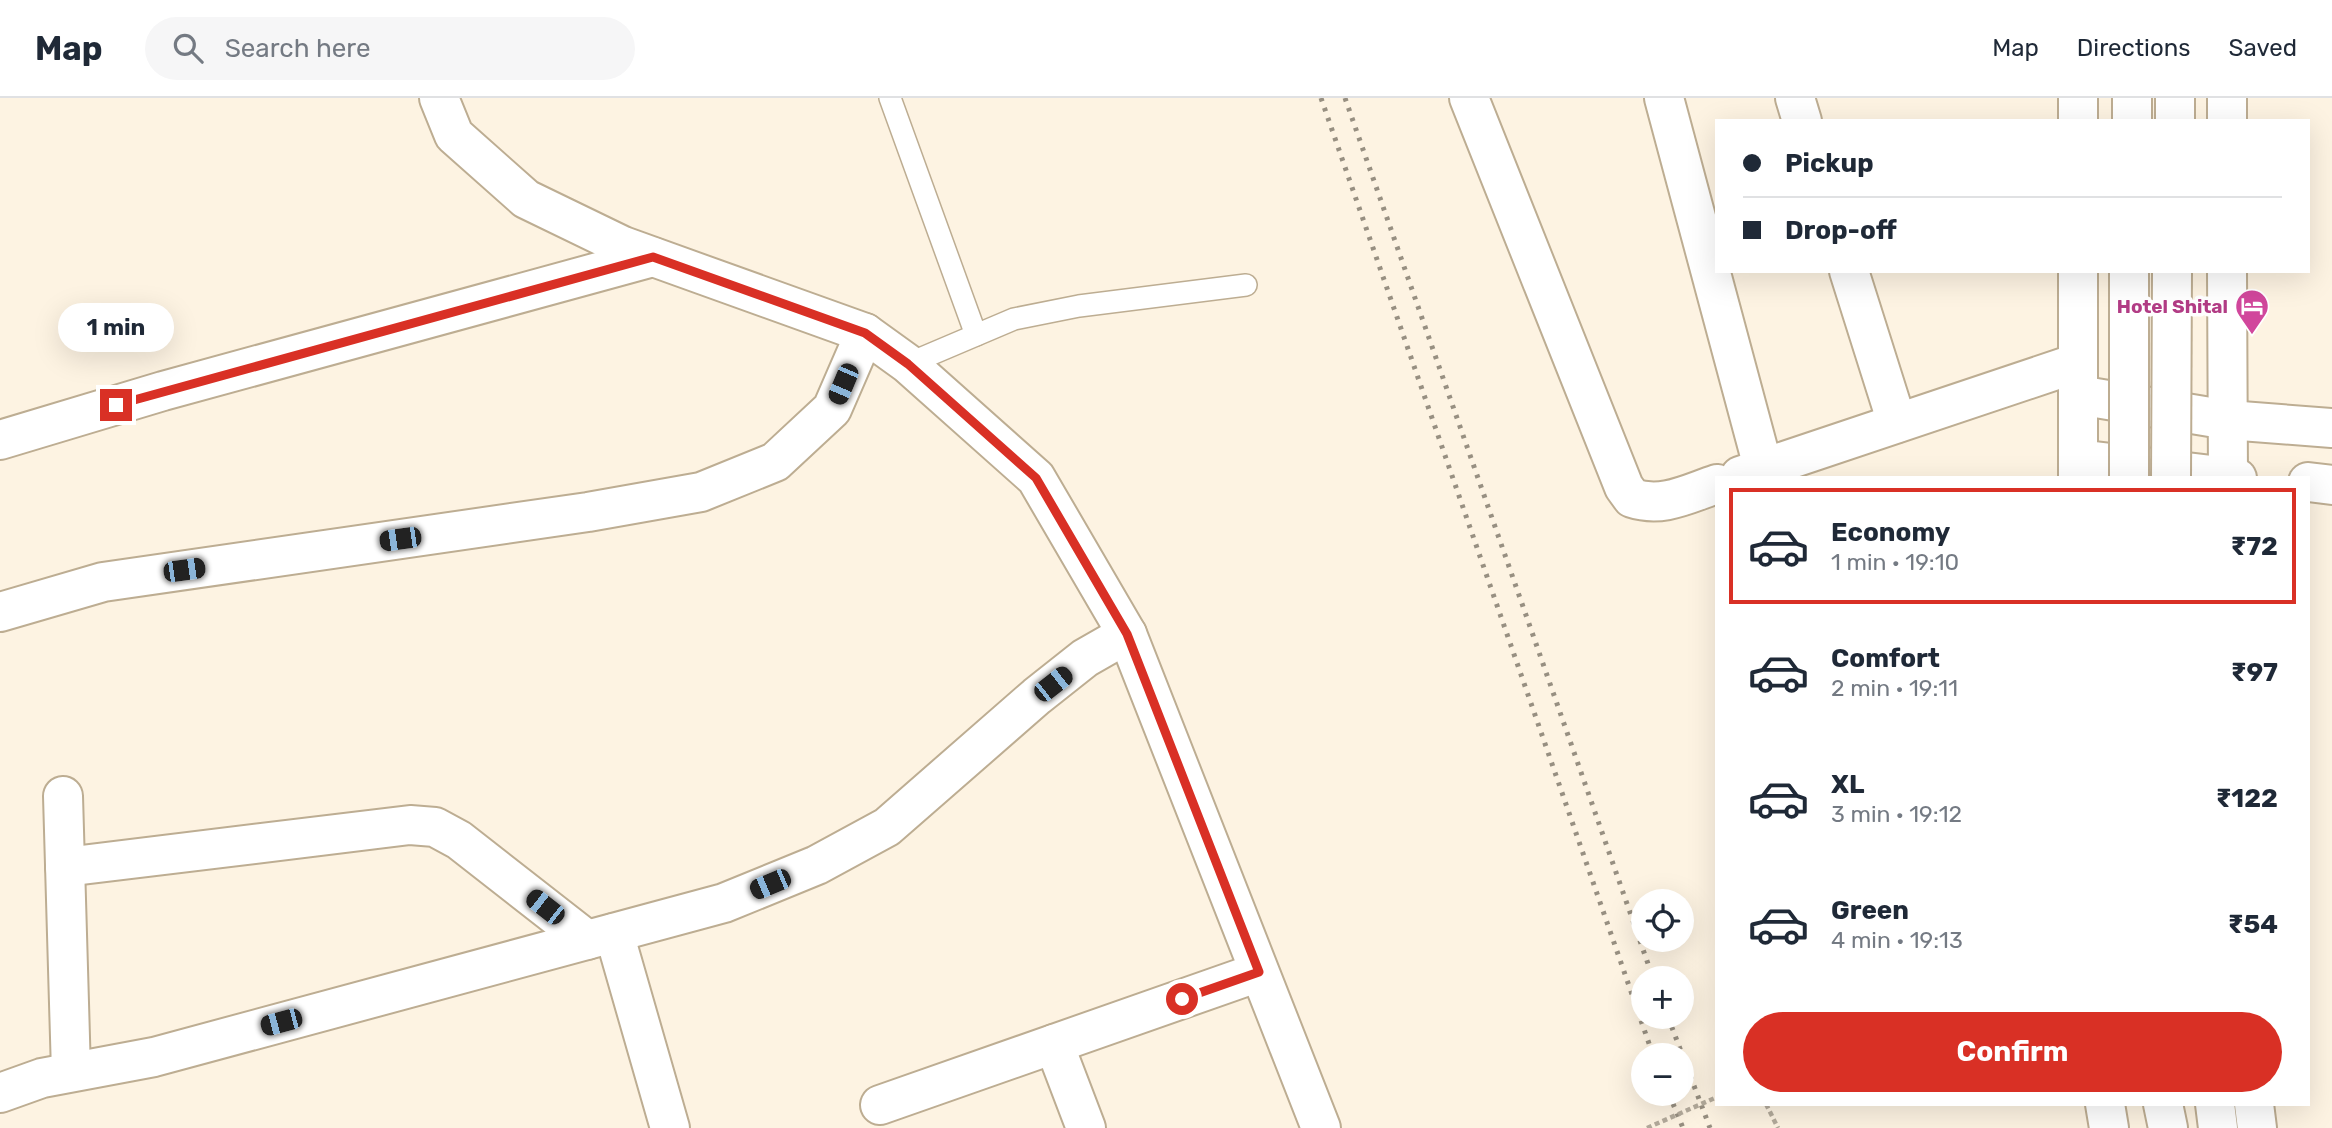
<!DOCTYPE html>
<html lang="en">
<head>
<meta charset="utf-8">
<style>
	:root { --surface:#fff; --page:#f6f6f7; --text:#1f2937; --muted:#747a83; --line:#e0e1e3; --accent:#d93025 }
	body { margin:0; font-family:Rubik,sans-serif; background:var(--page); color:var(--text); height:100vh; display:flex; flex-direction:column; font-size:26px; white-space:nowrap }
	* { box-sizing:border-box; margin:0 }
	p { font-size:23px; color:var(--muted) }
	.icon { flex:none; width:38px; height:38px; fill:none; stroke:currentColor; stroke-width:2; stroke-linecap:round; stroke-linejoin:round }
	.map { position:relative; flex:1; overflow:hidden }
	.panel { position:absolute; left:1715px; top:378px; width:595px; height:630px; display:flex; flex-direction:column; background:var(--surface); border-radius:0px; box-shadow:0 7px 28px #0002 }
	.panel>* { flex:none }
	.top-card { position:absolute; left:1715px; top:21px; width:595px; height:154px; border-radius:0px; box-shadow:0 7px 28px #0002; display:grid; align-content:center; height:154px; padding:0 28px; background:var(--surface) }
	.tools { position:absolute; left:1631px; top:791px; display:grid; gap:14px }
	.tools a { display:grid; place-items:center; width:63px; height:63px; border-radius:50%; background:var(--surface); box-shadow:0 7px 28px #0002; font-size:35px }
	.end { position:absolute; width:32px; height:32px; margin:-16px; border:9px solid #d93025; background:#fff; box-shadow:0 0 0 4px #fff }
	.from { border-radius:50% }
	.bubble { position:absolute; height:49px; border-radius:24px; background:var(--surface); box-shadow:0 7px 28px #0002; font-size:23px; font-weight:700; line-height:49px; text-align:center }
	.car { position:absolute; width:21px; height:42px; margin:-21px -10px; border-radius:9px; box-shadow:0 0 5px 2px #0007; background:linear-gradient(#222 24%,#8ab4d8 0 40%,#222 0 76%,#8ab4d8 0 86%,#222 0) }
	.top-card b { display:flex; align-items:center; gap:24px; height:66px; font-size:26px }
	.top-card b+b { border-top:2px solid var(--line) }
	.top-card i { width:18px; height:18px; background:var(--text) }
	ul { padding:12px 0 0; list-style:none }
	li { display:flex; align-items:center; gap:21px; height:116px; margin:0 14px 10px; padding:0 14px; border:4px solid transparent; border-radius:0px }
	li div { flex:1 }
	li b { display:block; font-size:26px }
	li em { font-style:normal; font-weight:700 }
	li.active { border-color:var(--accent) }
	li>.icon { width:63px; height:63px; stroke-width:1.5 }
	.action { display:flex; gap:14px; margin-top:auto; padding:14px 28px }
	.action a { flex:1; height:80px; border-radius:42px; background:var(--accent); color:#fff; font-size:28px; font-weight:700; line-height:80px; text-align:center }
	header { display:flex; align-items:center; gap:42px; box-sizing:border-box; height:98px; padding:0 35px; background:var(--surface); border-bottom:2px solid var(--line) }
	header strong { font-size:33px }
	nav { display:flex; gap:38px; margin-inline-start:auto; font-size:24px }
	.search { width:490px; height:63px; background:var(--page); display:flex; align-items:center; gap:18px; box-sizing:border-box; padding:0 24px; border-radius:38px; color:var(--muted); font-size:26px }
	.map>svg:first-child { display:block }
</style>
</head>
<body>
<header>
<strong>Map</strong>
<div class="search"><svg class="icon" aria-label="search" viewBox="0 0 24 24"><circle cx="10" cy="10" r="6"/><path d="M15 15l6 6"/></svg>Search here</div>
<nav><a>Map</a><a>Directions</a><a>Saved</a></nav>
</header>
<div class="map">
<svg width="2332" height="1030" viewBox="0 0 2332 1030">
	<rect width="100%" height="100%" fill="#fdf3e2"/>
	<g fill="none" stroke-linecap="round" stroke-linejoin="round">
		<g stroke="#bdad92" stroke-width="24">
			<g id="lane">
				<polyline points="890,0 976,237"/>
				<polyline points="908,266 1014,221 1079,208 1246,187"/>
			</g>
		</g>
		<g stroke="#bdad92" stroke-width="42">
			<g id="street">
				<path d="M1469 0 1624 389 1632 400C1663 410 1687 396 1717 386"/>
				<polyline points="1664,0 1763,369"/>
				<polyline points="1795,0 1802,23"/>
				<polyline points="1849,173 1897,325"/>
				<polyline points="0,342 163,293 653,159"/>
				<polyline points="1740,378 2077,265"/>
				<polyline points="0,514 103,484 588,414 701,394 775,364 832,311 865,235"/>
				<polyline points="63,698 71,974"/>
				<polyline points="65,769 410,727 435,729 459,742 587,842"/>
				<polyline points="614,835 670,1030"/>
				<polyline points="1054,946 1086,1030"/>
				<polyline points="0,995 42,980 154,959 724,805 817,767 887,729 1037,598 1085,560 1127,536"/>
				<polyline points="880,1007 1259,874"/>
			</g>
		</g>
		<g stroke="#bdad92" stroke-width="42">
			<g id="secondary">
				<polyline points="439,0 454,37 526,101 623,148 865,235 908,266 1036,380 1127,536 1321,1030"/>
				<polyline points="2227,0 2227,23"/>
				<polyline points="2078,23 2078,0"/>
				<polyline points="2227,173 2228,380"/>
				<polyline points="2078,297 2228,322 2332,330"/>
				<polyline points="2078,361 2237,380"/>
				<polyline points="2078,380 2078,173"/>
				<polyline points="2308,384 2332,387"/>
				<polyline points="2105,1006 2109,1030"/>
				<polyline points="2254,1006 2257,1030"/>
			</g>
		</g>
		<g stroke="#bdad92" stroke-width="42">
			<g id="highway">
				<polyline points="2132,23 2132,0"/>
				<polyline points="2175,23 2175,0"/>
				<polyline points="2163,1006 2168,1030"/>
				<polyline points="2215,1006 2218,1030"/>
			</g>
		</g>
		<polyline stroke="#b3aa9b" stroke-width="4.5" stroke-dasharray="5 3.5" stroke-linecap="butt" points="1766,1006 1778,1030"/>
		<use href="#lane" stroke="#fff" stroke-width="21"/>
		<use href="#street" stroke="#fff" stroke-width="38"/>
		<use href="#secondary" stroke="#fff" stroke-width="38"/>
		<use href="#highway" stroke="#fff" stroke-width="38"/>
		<g stroke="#978f81" stroke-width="5" stroke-dasharray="3.5 7" stroke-linecap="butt">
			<polyline points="1321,0 1653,957"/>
			<polyline points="1345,0 1653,880"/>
			<polyline points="1668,919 1710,1030"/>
			<polyline points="1669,996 1683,1030"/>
		</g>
		<g stroke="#bdad92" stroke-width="42" stroke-linecap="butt">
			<g id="highway-bridge">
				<polyline points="2129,173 2129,380"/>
				<polyline points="2171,380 2172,173"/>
			</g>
		</g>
		<polyline stroke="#b3aa9b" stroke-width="4.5" stroke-dasharray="5 3.5" stroke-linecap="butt" points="1647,1030 1717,999"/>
		<use href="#highway-bridge" stroke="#fff" stroke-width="38"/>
	</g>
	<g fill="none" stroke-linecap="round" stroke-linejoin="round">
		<polyline stroke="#d93025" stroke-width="9" points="116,307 653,159 865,235 908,266 1036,380 1127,536 1259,874 1182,901"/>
	</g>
	<defs>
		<g id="hotel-pin" transform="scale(1.75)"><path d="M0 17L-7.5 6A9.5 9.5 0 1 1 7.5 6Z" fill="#d1479c" stroke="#fff"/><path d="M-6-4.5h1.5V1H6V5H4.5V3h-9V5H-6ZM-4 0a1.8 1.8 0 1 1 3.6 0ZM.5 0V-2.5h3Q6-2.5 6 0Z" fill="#fff"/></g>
	</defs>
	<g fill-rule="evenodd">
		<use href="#hotel-pin" x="2252" y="208"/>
	</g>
	<g text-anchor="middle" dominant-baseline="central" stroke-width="7" stroke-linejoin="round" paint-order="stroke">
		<g font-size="19" font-weight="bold" fill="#b23c85" stroke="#fff" text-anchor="end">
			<text x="2228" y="208">Hotel Shital</text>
		</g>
	</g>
</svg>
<div class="tools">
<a><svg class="icon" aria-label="locate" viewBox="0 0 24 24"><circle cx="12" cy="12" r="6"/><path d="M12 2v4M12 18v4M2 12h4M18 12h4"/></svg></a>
<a>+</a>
<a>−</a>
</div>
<i class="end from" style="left:1182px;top:901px"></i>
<i class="end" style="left:116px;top:307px"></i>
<div class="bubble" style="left:58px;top:205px;width:116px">1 min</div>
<i class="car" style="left:843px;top:286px;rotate:203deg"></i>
<i class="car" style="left:400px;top:441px;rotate:262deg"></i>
<i class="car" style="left:184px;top:472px;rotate:82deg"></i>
<i class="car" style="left:1053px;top:586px;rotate:52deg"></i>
<i class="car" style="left:770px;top:786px;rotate:247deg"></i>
<i class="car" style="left:545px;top:809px;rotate:308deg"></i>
<i class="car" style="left:281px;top:924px;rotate:255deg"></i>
<div class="top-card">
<b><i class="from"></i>Pickup</b>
<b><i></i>Drop-off</b>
</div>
<section class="panel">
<ul>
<li class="active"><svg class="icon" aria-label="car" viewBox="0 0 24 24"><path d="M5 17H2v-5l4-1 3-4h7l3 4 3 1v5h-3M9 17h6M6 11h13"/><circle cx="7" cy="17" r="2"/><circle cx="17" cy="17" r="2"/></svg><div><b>Economy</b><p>1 min · 19:10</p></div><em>₹72</em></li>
<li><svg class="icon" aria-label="car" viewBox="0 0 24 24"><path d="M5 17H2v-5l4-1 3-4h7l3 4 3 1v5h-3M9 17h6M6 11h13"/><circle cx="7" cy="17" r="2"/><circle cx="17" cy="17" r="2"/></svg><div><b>Comfort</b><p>2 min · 19:11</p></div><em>₹97</em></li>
<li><svg class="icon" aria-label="car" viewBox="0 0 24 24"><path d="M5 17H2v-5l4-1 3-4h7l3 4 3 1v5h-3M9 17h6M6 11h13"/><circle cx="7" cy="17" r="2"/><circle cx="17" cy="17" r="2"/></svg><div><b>XL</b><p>3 min · 19:12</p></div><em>₹122</em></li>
<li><svg class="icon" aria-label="car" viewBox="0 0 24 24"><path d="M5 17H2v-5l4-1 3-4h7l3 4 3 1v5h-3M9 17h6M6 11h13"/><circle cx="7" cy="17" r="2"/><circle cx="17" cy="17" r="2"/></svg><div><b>Green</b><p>4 min · 19:13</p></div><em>₹54</em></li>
</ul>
<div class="action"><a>Confirm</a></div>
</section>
</div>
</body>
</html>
